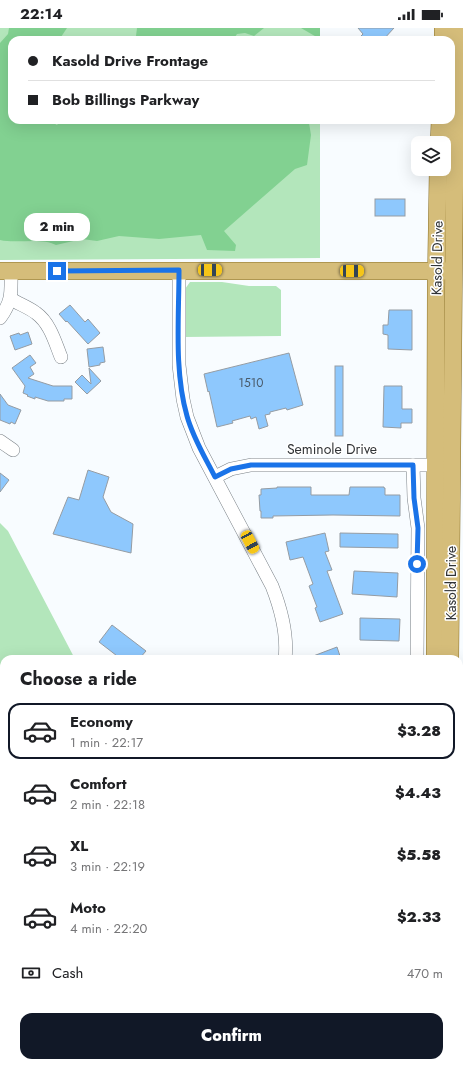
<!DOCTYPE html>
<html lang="en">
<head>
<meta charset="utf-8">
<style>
	:root { --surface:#fff; --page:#f2f2f2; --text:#202124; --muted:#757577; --line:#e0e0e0; --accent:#111827 }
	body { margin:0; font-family:Jost,sans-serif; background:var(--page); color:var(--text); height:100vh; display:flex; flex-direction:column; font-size:15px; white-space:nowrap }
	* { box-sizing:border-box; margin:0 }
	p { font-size:13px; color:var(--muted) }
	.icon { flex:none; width:22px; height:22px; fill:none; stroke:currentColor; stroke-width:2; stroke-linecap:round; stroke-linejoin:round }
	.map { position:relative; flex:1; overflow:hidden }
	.panel { position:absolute; left:0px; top:627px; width:463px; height:412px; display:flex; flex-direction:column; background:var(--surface); border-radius:12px 12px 0 0; box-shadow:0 4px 16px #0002 }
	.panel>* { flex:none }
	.guide { position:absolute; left:8px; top:8px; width:447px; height:88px; border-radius:12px; box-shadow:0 4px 16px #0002; display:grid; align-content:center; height:88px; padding:0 20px; background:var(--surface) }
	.controls { position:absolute; left:411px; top:108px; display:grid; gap:8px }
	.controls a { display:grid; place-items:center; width:40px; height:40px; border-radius:8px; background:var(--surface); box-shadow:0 4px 16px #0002; font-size:20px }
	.end { position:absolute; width:18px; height:18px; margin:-9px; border:5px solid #1a73e8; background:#fff; box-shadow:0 0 0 2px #fff }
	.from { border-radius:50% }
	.bubble { position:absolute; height:28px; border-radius:12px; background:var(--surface); box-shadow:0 4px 16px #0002; font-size:13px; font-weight:800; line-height:28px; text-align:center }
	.car { position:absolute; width:12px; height:24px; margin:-12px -6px; border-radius:5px; box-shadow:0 0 3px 1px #0007; background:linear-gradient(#f5c518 24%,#345 0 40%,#f5c518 0 76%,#345 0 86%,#f5c518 0) }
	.guide b { display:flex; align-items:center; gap:14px; height:38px; font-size:15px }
	.guide b+b { border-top:1px solid var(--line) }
	.guide i { width:10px; height:10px; background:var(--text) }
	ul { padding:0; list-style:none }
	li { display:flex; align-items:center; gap:12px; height:56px; margin:0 8px 6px; padding:0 12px; border:2px solid transparent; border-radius:12px }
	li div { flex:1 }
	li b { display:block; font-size:15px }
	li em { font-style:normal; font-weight:800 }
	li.on { border-color:var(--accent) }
	li>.icon { width:36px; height:36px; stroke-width:1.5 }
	h2 { padding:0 20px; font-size:18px; line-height:48px }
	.pay { display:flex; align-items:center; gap:10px; height:44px; padding:0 20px; font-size:15px }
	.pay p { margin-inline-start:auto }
	.cta { display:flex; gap:8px; margin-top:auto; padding:8px 20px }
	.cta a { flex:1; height:46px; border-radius:12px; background:var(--accent); color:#fff; font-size:16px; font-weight:800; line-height:46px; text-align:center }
	.status { display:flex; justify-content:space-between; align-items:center; height:28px; padding:0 20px; background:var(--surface); direction:ltr }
	.status svg { height:11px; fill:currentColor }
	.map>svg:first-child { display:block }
</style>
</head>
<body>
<div class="status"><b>22:14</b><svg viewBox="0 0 49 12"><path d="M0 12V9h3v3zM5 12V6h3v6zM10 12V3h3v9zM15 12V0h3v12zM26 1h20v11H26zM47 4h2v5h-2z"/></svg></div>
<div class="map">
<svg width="463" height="1039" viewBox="0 0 463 1039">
	<rect width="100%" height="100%" fill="#f8fcff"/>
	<g fill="#b3e6bb">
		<polygon points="0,0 320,0 320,12 12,12 12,92 320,92 320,230 0,232"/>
		<polygon points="190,254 222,254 249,258 276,258 281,262 281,308 184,309 185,261"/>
		<polygon points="0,495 8,503 75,631 4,631 4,1035 146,1035 145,1039 0,1039"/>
	</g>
	<g fill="#82d191">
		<path d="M9 0H67L59 12H12V92H48L57 97 61 92H292L309 95 311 107 307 137 295 141 224 203 236 217 235 223 207 222 201 207 159 211 119 208 97 213 82 211 56 217C41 209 17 216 0 212V15L8 6Z"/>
		<polygon points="137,0 264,0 254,8 245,5 237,6 233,12 133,12 136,8"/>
		<polygon points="301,0 320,0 320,11"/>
	</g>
	<g fill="#8ec8fd" stroke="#959ca3">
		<polygon points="358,0 394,0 383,12 357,12 363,6"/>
		<rect x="375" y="171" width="30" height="17"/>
		<polygon points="70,277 85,294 88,291 100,305 88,316 67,293 66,294 59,286"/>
		<polygon points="389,282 412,282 412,322 388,321 388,307 383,306 383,297 388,297"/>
		<polygon points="28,304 32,316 15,322 10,308 19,305 20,307"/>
		<polygon points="103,319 105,334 100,335 100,337 89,339 87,321"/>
		<polygon points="289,325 303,377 287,382 286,380 270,384 270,386 265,387 268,398 259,401 256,389 251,391 250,388 232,393 233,395 217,399 209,363 208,364 204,346"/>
		<polygon points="30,327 36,335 30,339 34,346 28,350 53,358 72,358 72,371 64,371 64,373 48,373 35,369 35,371 27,368 28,367 23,365 25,358 12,340"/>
		<rect x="335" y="338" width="8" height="70"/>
		<polygon points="89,340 101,353 87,366 75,354 82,347 91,356"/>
		<polygon points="384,358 402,358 402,381 412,381 412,395 401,395 401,400 383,399"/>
		<polygon points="0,366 8,377 21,382 15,396 11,394 10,396 0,392"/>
		<polygon points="88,442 109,449 103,469 111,484 133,496 131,525 53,506 68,469 79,472"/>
		<polygon points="0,445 9,452 0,464"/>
		<polygon points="277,459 311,459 311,467 349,467 350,459 384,459 384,460 385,460 385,467 400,467 400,488 333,487 273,488 273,490 261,490 261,483 260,483 259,467 261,467 261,461 277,460"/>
		<polygon points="325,505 329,523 325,524 332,542 327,543 343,586 320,594 315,580 317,579 309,558 313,556 303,529 290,532 286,514"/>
		<polygon points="340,505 398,506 398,520 340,519"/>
		<polygon points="354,543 398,545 397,569 352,566"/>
		<polygon points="360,590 400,591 399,613 360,612"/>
		<polygon points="112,597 146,623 139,631 121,631 99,614"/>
		<polygon points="337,619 341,631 308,631 308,630"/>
	</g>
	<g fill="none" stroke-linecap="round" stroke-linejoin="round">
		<g stroke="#7a8187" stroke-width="14">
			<g id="minor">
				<path d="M179 242V337L183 371 187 389 199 420 272 558C281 581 288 606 285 631"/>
				<path d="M11 271C19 276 28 279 36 285 50 295 55 314 61 329"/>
				<path d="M0 290C13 272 11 264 11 243"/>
				<polyline points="0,413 13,422"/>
				<polyline points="413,437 414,470 418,500 417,631"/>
				<polyline points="215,449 231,441 251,437 445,437"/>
				<polyline points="218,1035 218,1039"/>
				<polyline points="354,1039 360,1035"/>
				<polyline points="415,1039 415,1035"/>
			</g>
		</g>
		<g stroke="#897029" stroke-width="18">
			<g id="major">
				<polyline points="443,12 443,0"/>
				<polyline points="439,115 440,92"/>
				<polyline points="0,243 448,243"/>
				<polyline points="435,631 436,262 438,141"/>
				<polyline points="450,631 456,0"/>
				<polyline points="432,1039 432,1035"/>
				<polyline points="449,1039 449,1035"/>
			</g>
		</g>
		<use href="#minor" stroke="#fff" stroke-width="13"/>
		<use href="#major" stroke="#d5bd7a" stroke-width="17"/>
	</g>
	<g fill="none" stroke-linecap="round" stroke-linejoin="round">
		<path stroke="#1a73e8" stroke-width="5" d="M57 243 179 242C179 290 174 343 187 388 193 410 205 429 215 449L231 441 251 437H413L414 470 418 500 417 536"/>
	</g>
	<g text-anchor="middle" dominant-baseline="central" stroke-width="3" stroke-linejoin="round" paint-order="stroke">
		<g font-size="12" fill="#485968">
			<text x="251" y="355">1510</text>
		</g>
		<g font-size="14" fill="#313437" stroke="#fff">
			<text transform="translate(437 230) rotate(-89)">Kasold Drive</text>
			<text x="332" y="421">Seminole Drive</text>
			<text transform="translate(451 555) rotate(-90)">Kasold Drive</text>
		</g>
	</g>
</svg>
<div class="controls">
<a><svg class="icon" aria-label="layers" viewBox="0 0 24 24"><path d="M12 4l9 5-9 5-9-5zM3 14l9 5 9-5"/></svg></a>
</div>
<i class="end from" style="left:417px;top:536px"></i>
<i class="end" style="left:57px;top:243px"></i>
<div class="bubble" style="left:24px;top:185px;width:66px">2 min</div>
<i class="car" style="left:210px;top:242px;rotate:90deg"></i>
<i class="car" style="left:352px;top:243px;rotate:90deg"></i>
<i class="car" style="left:250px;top:514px;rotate:152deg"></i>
<div class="guide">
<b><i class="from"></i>Kasold Drive Frontage</b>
<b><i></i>Bob Billings Parkway</b>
</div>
<section class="panel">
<h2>Choose a ride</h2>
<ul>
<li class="on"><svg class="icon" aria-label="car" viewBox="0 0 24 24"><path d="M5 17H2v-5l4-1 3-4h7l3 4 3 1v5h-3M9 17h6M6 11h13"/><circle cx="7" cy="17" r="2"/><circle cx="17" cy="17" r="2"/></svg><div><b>Economy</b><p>1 min · 22:17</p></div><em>$3.28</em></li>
<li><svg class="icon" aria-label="car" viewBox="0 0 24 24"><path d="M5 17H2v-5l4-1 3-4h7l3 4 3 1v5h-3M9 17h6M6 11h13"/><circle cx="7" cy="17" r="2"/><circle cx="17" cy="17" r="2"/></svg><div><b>Comfort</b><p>2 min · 22:18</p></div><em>$4.43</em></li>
<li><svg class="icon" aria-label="car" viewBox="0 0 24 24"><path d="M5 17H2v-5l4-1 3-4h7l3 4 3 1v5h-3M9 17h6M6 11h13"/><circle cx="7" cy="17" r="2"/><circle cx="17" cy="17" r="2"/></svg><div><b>XL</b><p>3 min · 22:19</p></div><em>$5.58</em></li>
<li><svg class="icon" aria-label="car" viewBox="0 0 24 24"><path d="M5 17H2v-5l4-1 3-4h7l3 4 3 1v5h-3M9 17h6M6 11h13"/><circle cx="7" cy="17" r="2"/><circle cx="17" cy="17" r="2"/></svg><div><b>Moto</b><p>4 min · 22:20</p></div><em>$2.33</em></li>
</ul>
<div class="pay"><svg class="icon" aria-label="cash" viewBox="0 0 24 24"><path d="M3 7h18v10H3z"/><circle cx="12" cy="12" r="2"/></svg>Cash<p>470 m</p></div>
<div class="cta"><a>Confirm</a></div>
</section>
</div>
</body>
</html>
